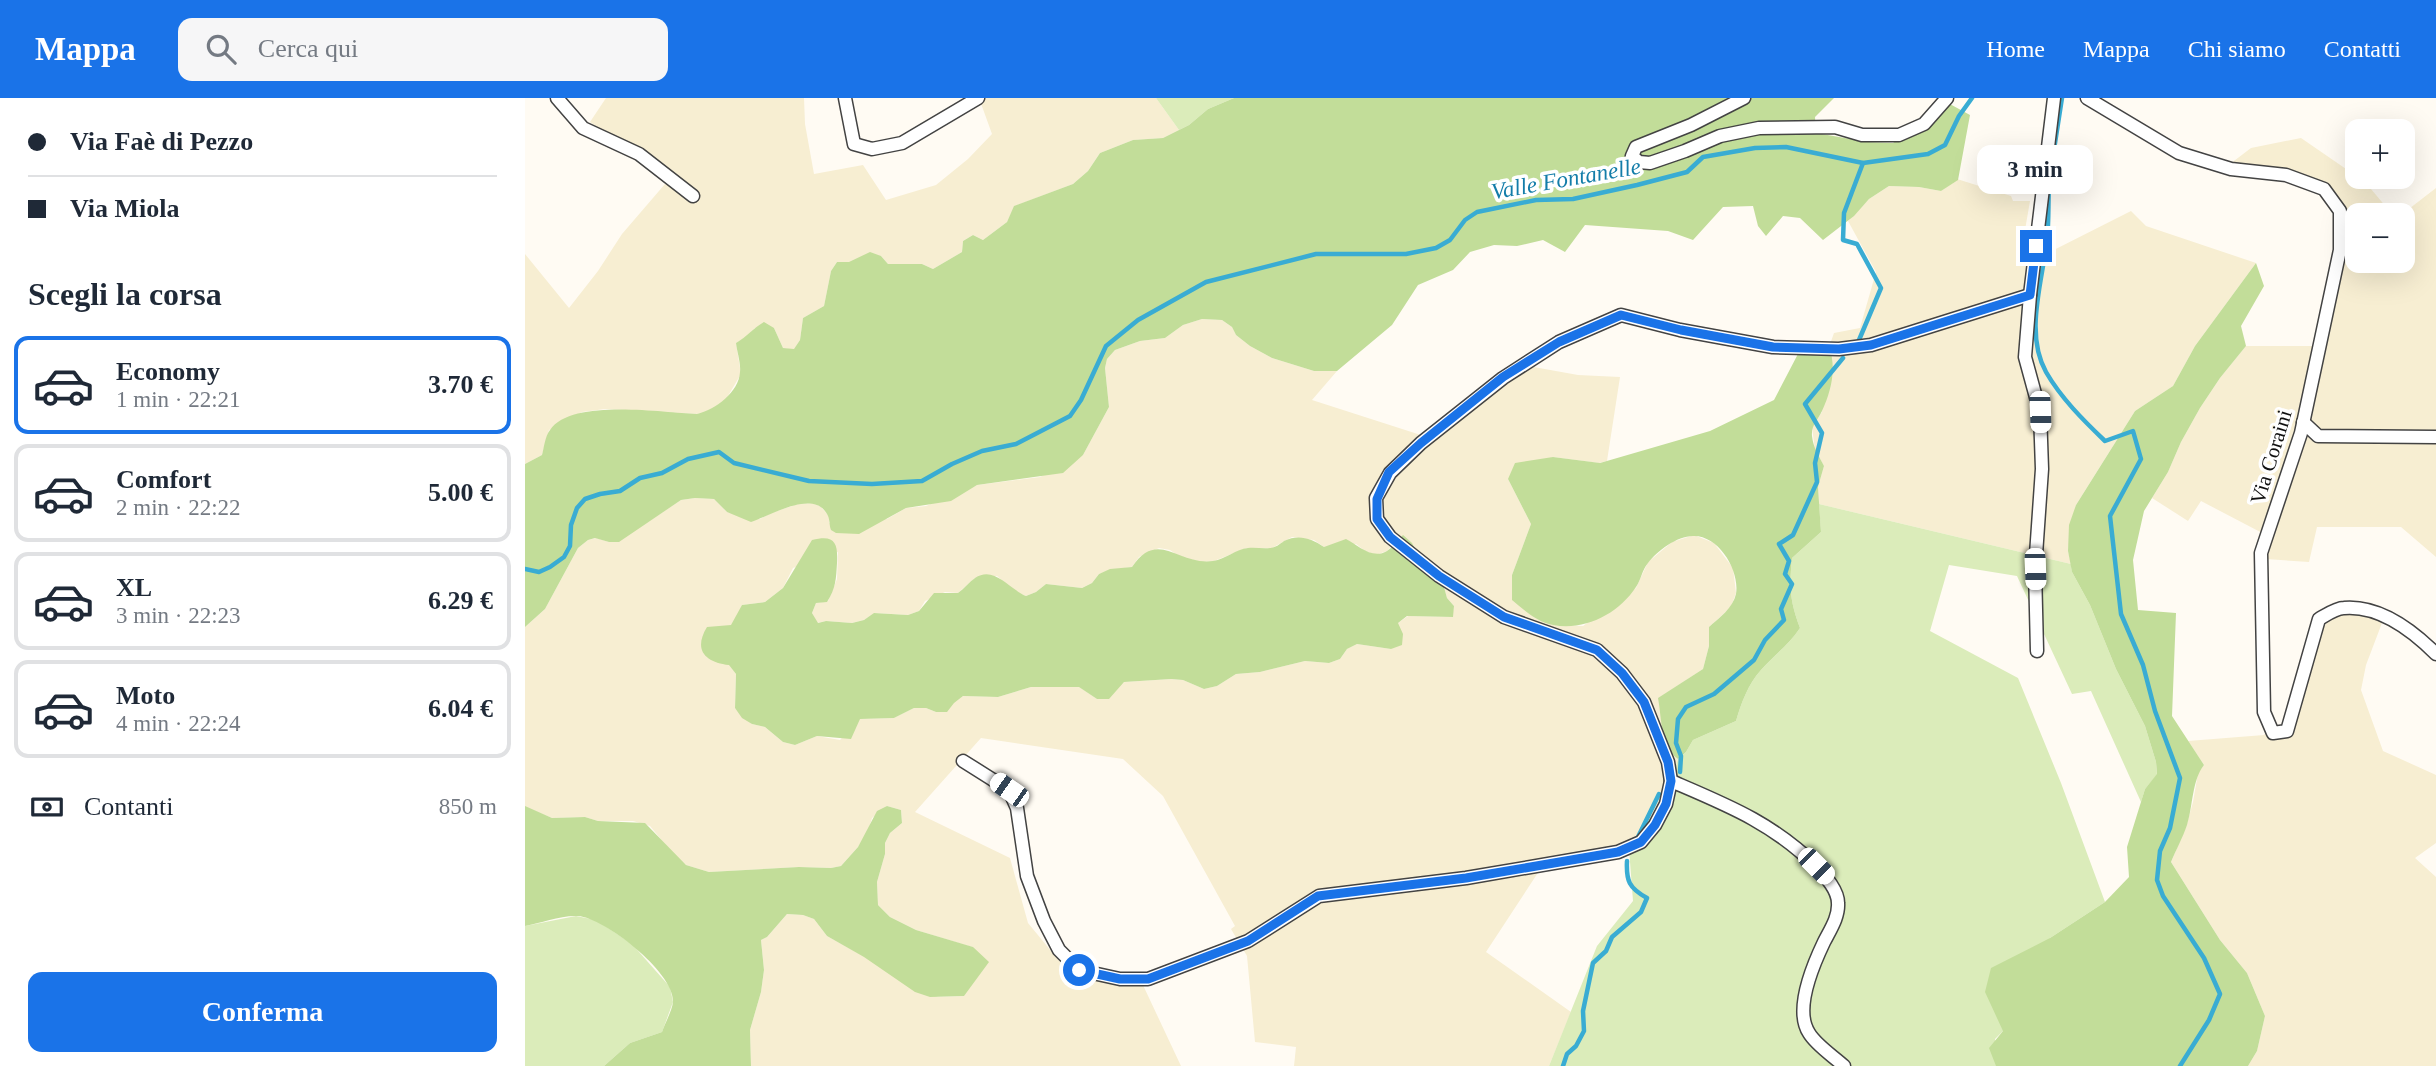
<!DOCTYPE html>
<html lang="it">
<head>
<meta charset="utf-8">
<style>
	:root { --surface:#fff; --page:#f6f6f7; --text:#1f2937; --muted:#747a83; --line:#e0e1e3; --accent:#1a73e8 }
	body { margin:0; font-family:Georgia,serif; background:var(--page); color:var(--text); height:100vh; display:flex; flex-direction:column; font-size:26px; white-space:nowrap }
	* { box-sizing:border-box; margin:0 }
	p { font-size:23px; color:var(--muted) }
	.icon { flex:none; width:38px; height:38px; fill:none; stroke:currentColor; stroke-width:2; stroke-linecap:round; stroke-linejoin:round }
	.map { position:relative; flex:1; overflow:hidden }
	.sheet { display:flex; flex-direction:column; background:var(--surface); width:525px }
	.sheet>* { flex:none }
	.hud { display:grid; align-content:center; height:154px; padding:0 28px; background:var(--surface) }
	.buttons { position:absolute; left:1820px; top:21px; display:grid; gap:14px }
	.buttons a { display:grid; place-items:center; width:70px; height:70px; border-radius:14px; background:var(--surface); box-shadow:0 7px 28px #0002; font-size:35px }
	.end { position:absolute; width:32px; height:32px; margin:-16px; border:9px solid #1a73e8; background:#fff; box-shadow:0 0 0 4px #fff }
	.from { border-radius:50% }
	.bubble { position:absolute; height:49px; border-radius:14px; background:var(--surface); box-shadow:0 7px 28px #0002; font-size:23px; font-weight:600; line-height:49px; text-align:center }
	.car { position:absolute; width:21px; height:42px; margin:-21px -10px; border-radius:9px; box-shadow:0 0 5px 2px #0007; background:linear-gradient(#fff 24%,#345 0 40%,#fff 0 76%,#345 0 86%,#fff 0) }
	.hud b { display:flex; align-items:center; gap:24px; height:66px; font-size:26px }
	.hud b+b { border-top:2px solid var(--line) }
	.hud i { width:18px; height:18px; background:var(--text) }
	ul { padding:0; list-style:none }
	li { display:flex; align-items:center; gap:21px; height:98px; margin:0 14px 10px; padding:0 14px; border:4px solid var(--line); border-radius:14px }
	li div { flex:1 }
	li b { display:block; font-size:26px }
	li em { font-style:normal; font-weight:600 }
	li.active { border-color:var(--accent) }
	li>.icon { width:63px; height:63px; stroke-width:1.5 }
	h2 { padding:0 28px; font-size:32px; line-height:84px }
	.pay { display:flex; align-items:center; gap:18px; height:77px; padding:0 28px; font-size:26px }
	.pay p { margin-inline-start:auto }
	.primary-button { display:flex; gap:14px; margin-top:auto; padding:14px 28px }
	.primary-button a { flex:1; height:80px; border-radius:14px; background:var(--accent); color:#fff; font-size:28px; font-weight:600; line-height:80px; text-align:center }
	header { display:flex; align-items:center; gap:42px; box-sizing:border-box; height:98px; padding:0 35px; background:var(--accent); color:#fff }
	header strong { font-size:33px }
	nav { display:flex; gap:38px; margin-inline-start:auto; font-size:24px }
	.search { width:490px; height:63px; background:var(--page); display:flex; align-items:center; gap:18px; box-sizing:border-box; padding:0 24px; border-radius:14px; color:var(--muted); font-size:26px }
	main { display:flex; flex:1; min-height:0 }
	.map>svg:first-child { display:block }
</style>
</head>
<body>
<header>
<strong>Mappa</strong>
<div class="search"><svg class="icon" aria-label="search" viewBox="0 0 24 24"><circle cx="10" cy="10" r="6"/><path d="M15 15l6 6"/></svg>Cerca qui</div>
<nav><a>Home</a><a>Mappa</a><a>Chi siamo</a><a>Contatti</a></nav>
</header>
<main>
<section class="sheet">
<div class="hud">
<b><i class="from"></i>Via Faè di Pezzo</b>
<b><i></i>Via Miola</b>
</div>
<h2>Scegli la corsa</h2>
<ul>
<li class="active"><svg class="icon" aria-label="car" viewBox="0 0 24 24"><path d="M5 17H2v-5l4-1 3-4h7l3 4 3 1v5h-3M9 17h6M6 11h13"/><circle cx="7" cy="17" r="2"/><circle cx="17" cy="17" r="2"/></svg><div><b>Economy</b><p>1 min · 22:21</p></div><em>3.70 €</em></li>
<li><svg class="icon" aria-label="car" viewBox="0 0 24 24"><path d="M5 17H2v-5l4-1 3-4h7l3 4 3 1v5h-3M9 17h6M6 11h13"/><circle cx="7" cy="17" r="2"/><circle cx="17" cy="17" r="2"/></svg><div><b>Comfort</b><p>2 min · 22:22</p></div><em>5.00 €</em></li>
<li><svg class="icon" aria-label="car" viewBox="0 0 24 24"><path d="M5 17H2v-5l4-1 3-4h7l3 4 3 1v5h-3M9 17h6M6 11h13"/><circle cx="7" cy="17" r="2"/><circle cx="17" cy="17" r="2"/></svg><div><b>XL</b><p>3 min · 22:23</p></div><em>6.29 €</em></li>
<li><svg class="icon" aria-label="car" viewBox="0 0 24 24"><path d="M5 17H2v-5l4-1 3-4h7l3 4 3 1v5h-3M9 17h6M6 11h13"/><circle cx="7" cy="17" r="2"/><circle cx="17" cy="17" r="2"/></svg><div><b>Moto</b><p>4 min · 22:24</p></div><em>6.04 €</em></li>
</ul>
<div class="pay"><svg class="icon" aria-label="cash" viewBox="0 0 24 24"><path d="M3 7h18v10H3z"/><circle cx="12" cy="12" r="2"/></svg>Contanti<p>850 m</p></div>
<div class="primary-button"><a>Conferma</a></div>
</section>
<div class="map">
<svg width="1911" height="968" viewBox="0 0 1911 968">
	<rect width="100%" height="100%" fill="#fffbf3"/>
	<g fill="#f7eed2" fill-rule="evenodd">
		<polygon points="81,0 279,0 280,26 289,76 338,67 361,102 411,87 443,61 467,36 454,0 631,0 654,32 638,40 608,42 575,55 563,73 548,86 490,108 482,124 458,142 448,137 438,143 437,154 408,171 397,166 363,166 356,158 324,165 312,164 306,173 299,208 278,220 275,242 269,252 258,250 249,230 230,230 222,239 211,245 216,276 200,303 182,314 172,316 80,311 57,314 24,332 17,357 0,366 0,156 44,210 73,173 97,136 146,79 65,24"/>
		<polygon points="1776,40 1840,84 1868,117 1832,117 1832,163 1878,163 1878,117 1876,117 1911,90 1911,459 1876,429 1792,429 1784,464 1741,461 1741,437 1676,403 1663,423 1627,400 1643,374 1656,344 1675,310 1695,280 1721,248 1795,248 1813,131 1804,101 1791,86 1701,69 1726,50"/>
		<polygon points="1432,81 1486,98 1488,103 1505,103 1495,161 1509,162 1606,113 1621,128 1731,165 1670,248 1648,288 1610,313 1571,375 1551,407 1543,453 1546,466 1294,406 1293,389 1299,368 1290,352 1287,329 1297,314 1304,249 1309,235 1335,230 1351,174 1323,123 1344,101 1364,88 1394,89 1416,93"/>
		<path d="M677 221 697 222 707 229 711 237 725 248 747 260 789 273H812L787 302 902 339 992 266 1053 277 1095 279 1082 363 1074 365 1028 359 983 381 1006 426 987 477 1009 519 1028 527 1058 528 1111 490 1123 464 1147 444 1169 437 1189 445 1208 470 1211 495 1206 509 1184 529V548L1178 571 1134 600 1147 656 1153 661 1142 695 1104 751 1016 770 961 854 1046 914 1024 968H769L771 949 730 944 722 858 706 831 710 828 638 698 598 661 456 640 390 714 485 760 503 825 540 870 593 885H617L656 968H226L225 932 236 894 239 872 236 842 242 839 262 816 278 817 289 821 302 838 413 899 439 898 447 849 391 832 365 819 353 807 352 784 360 756V745L365 735 377 725 376 712 362 708 347 720 343 734 333 749 316 768 306 770 274 769 184 774 161 767 148 756 125 728 108 723H73L60 719 27 720 0 709V529L20 511 53 450 63 442 71 440 84 444 115 429 156 402 170 400 189 401 202 414 235 421 246 415 273 406 288 405 296 409 304 418V425L362 421 381 410 401 408 452 387 515 379 558 357 584 309 580 270 582 261 590 252 615 243 640 240 658 227ZM767 439 789 442 799 449 831 446 840 453 851 457 862 453 870 444 916 478 922 500 929 508 927 519 883 518 873 525 866 551 832 546 822 551 815 561 804 565 780 563 735 574 711 576 692 588 679 591 658 582 646 581 599 584 572 601 553 588 541 587 506 589 473 599 438 598 411 614 401 610H389L369 620 334 621 315 642 292 638 270 647 258 644 240 629 227 626 210 610 211 576 204 566 217 507 240 504 258 490 268 470 313 454 312 481 303 503 291 505 287 515 292 525 301 523 327 525 339 522 350 515 383 517 394 513 400 503 420 494 433 495 450 480 472 478 490 494 501 498 511 494 521 486 557 490 567 485 574 476 585 472 607 469 614 459 634 450 645 452 655 459 677 464 689 463 722 450H747Z"/>
		<polygon points="1836,504 1860,517 1841,567 1836,592 1858,653 1911,677 1911,745 1890,760 1911,779 1911,968 1723,968 1732,953 1740,918 1722,875 1695,842 1646,764 1661,729 1668,704 1673,675 1679,667 1663,643 1739,637 1745,628 1757,630 1793,535 1814,511"/>
	</g>
	<g fill="#dbecba">
		<polygon points="631,0 709,0 683,11 664,27 654,32"/>
		<path d="M1294 406 1546 466 1547 474 1565 507 1591 571 1620 628 1631 664 1632 677 1620 691 1616 704 1566 593 1547 596 1492 478 1424 467 1405 533 1493 580 1536 685 1580 804 1525 840 1478 933 1470 941 1471 968H1024L1072 848 1108 803 1104 751 1142 695 1153 661 1161 654 1168 642 1211 623C1216 606 1223 586 1236 572 1249 557 1264 547 1275 530 1265 503 1264 490 1267 460L1296 434Z"/>
		<polygon points="51,818 71,822 107,846 145,889 148,904 137,934 105,945 79,968 0,968 0,828"/>
	</g>
	<g fill="#c2dd99">
		<path d="M709 0H1309L1290 19 1291 35 1343 44 1368 45 1423 5 1445 17 1433 82 1416 93 1394 89 1364 88 1344 101 1329 118 1298 142 1275 120 1258 118 1241 138 1233 128 1228 108 1198 109 1168 142 1143 133 1060 127 1040 154 1018 142 992 148 969 147 945 154 928 172 893 187 867 227 812 273H789L747 260 725 248 711 237 707 229 697 222 677 221 658 227 640 240 615 243 590 252 582 261 580 270 584 309 558 357 538 375 452 387 426 403 381 410 334 436 311 435 306 432C304 427 305 420 302 416 288 391 245 418 226 424L202 414 189 401 170 400 156 402 94 444H84L70 440 63 442 53 450 20 511 0 529V366L17 357C19 350 20 338 25 332 47 300 137 315 172 316 190 312 214 294 215 274 216 265 212 254 211 245 222 239 228 230 239 224L249 230 258 250 269 251 275 242 278 220 299 208 306 173 312 164H324L345 154 356 158 363 166H397L408 171 437 154 438 143 448 137 458 142 482 124 489 108 548 86 563 73 575 55 608 42 638 40 664 27 683 11Z"/>
		<path d="M1731 165 1739 188 1716 228 1721 248 1695 280 1675 310 1656 344 1643 374 1619 413 1608 462 1613 512 1651 515 1647 618 1679 667C1667 682 1668 708 1662 727 1658 739 1651 752 1646 764L1695 842 1722 875 1740 918 1732 953 1723 968H1471L1464 950 1478 933 1460 894 1466 870 1525 840 1580 804 1604 779 1602 749 1620 691 1632 676 1631 664 1620 628 1591 571 1565 507 1547 474 1543 453 1544 427 1551 407 1610 313 1648 288 1670 248Z"/>
		<path d="M1304 249C1312 270 1306 294 1297 313 1293 322 1286 327 1287 338 1288 349 1294 358 1299 368L1293 389 1296 434 1267 460C1264 490 1265 503 1275 530 1264 547 1249 557 1236 572 1223 586 1216 606 1211 623L1168 642 1161 654 1153 661C1135 648 1137 621 1133 600L1178 571 1184 548V529C1194 520 1208 510 1211 496 1215 473 1194 437 1168 438 1152 438 1132 453 1123 465 1117 472 1116 482 1111 489 1093 516 1060 533 1028 527 1012 524 999 512 987 502V477L1006 426 983 381 990 365 1028 359 1075 365 1185 333 1249 302 1274 254Z"/>
		<path d="M878 437 887 445 897 465 916 478 922 500 929 508 928 519 882 518 873 525 878 536 877 547 866 551 832 546 822 551 815 561 804 565 780 563 735 574 711 576 692 588 679 591 658 582 646 581 599 584 584 601H572L554 589H506L473 599 438 598 429 605 422 614H411L401 610H389L369 620 335 621 326 641 292 638 270 647 258 644 240 629 227 626 217 620 210 610 211 576 204 567C180 564 168 552 182 529L206 527 217 507 240 504 258 490 287 442C310 436 313 445 312 465 311 481 311 490 302 504L291 505 287 515 293 525 301 523 327 525 339 522 349 515 383 517 394 513 409 495H433C439 491 444 484 450 480 469 467 484 491 501 498L511 494 521 486 557 490 567 485 574 476 585 471 607 469C633 430 654 468 688 463 701 461 711 451 723 450 730 449 738 451 745 450 750 450 755 446 759 443 773 436 786 440 799 449L821 441C833 447 847 462 862 453 868 449 873 442 878 437Z"/>
		<path d="M0 708 27 720 60 719 73 723 120 725 161 767 184 774 274 769 306 770 316 768 333 749 352 713 362 708 376 712 377 725 365 735 360 745V756L352 784 353 807 365 819 391 832 448 849 464 864 439 898 405 899 390 894 339 859 302 838 289 821 278 817 262 816 242 839 236 842 239 872 236 894 225 932 226 968H79L105 945 137 934C140 925 147 913 148 904 150 875 80 820 53 818 36 817 16 825 0 828Z"/>
	</g>
	<g fill="none" stroke-linecap="round" stroke-linejoin="round">
		<g stroke="#39acd3" stroke-width="4.5">
			<polyline points="1528,58 1537,0"/>
			<path d="M1524 87C1523 105 1524 123 1522 141 1518 182 1499 235 1521 274 1536 300 1558 322 1580 343L1608 333 1616 361 1585 418 1596 516 1618 567 1630 613 1655 680 1645 730 1635 753 1632 782 1638 798 1679 860 1695 896 1684 922 1655 968"/>
			<polyline points="1334,242 1356,190 1332,146 1318,142 1319,115 1338,65"/>
			<polyline points="0,471 14,474 25,469 39,459 45,448 46,427 52,410 60,401 75,396 95,393 115,380 137,375 163,361 194,354 209,365 284,383 347,386 397,383 427,366 457,353 491,346 545,318 556,302 581,248 613,222 681,184 791,156 881,156 911,150 925,142 940,122 952,114 1011,102 1048,101 1112,87 1162,74 1178,59 1230,50 1261,49 1338,65 1403,56 1420,47 1434,18 1447,0"/>
			<polyline points="1155,674 1156,658 1151,645 1153,621 1161,609 1189,596 1229,562 1240,542 1259,522 1256,511 1267,486 1260,476 1264,463 1254,446 1268,437 1292,384 1290,365 1297,335 1280,306 1318,260"/>
			<polyline points="1113,739 1134,696"/>
			<path d="M1038 968 1042 956 1051 948 1059 933 1058 913 1068 865 1081 853 1087 839 1116 814 1122 800C1104 790 1101 783 1102 763"/>
		</g>
		<g stroke="#434343" stroke-width="15">
			<g id="street">
				<polyline points="32,0 58,30 114,56 168,98"/>
				<polyline points="320,0 329,46 347,51 377,45 453,0"/>
				<polyline points="1219,0 1166,27 1111,49 1107,58 1114,64 1125,65 1160,53 1195,38 1234,30 1310,29 1337,37 1374,37 1399,26 1422,0"/>
				<path d="M1562 0 1654 55 1706 71 1761 77 1799 91 1815 113V152L1776 335 1736 455 1739 614 1748 635 1762 633 1794 521C1801 517 1811 510 1819 510 1855 507 1887 532 1911 556"/>
				<polyline points="1778,324 1793,338 1911,339"/>
				<polyline points="1512,553 1510,471 1517,371 1515,314 1500,259 1505,197 1529,0"/>
				<polyline points="438,663 484,692 492,710 502,778 519,823 534,852 554,872 595,881 623,881 723,843 794,798 941,780 1093,754 1116,744 1130,727 1141,706 1146,683 1143,664 1119,604 1097,575 1072,552 979,519 914,478 865,439 852,421 851,400 865,375 896,345 978,280 1034,244 1096,217 1155,232 1248,249 1314,251 1346,247 1505,197"/>
				<path d="M1146 683C1202 707 1248 725 1292 769 1300 778 1313 792 1313 805 1314 819 1305 832 1299 844 1288 867 1269 912 1284 935 1291 947 1308 958 1319 968"/>
			</g>
		</g>
		<use href="#street" stroke="#fff" stroke-width="12"/>
	</g>
	<g fill="none" stroke-linecap="round" stroke-linejoin="round">
		<polyline stroke="#1a73e8" stroke-width="9" points="554,872 595,881 623,881 723,843 793,798 941,780 1093,754 1116,744 1130,727 1141,706 1146,683 1143,664 1119,604 1097,575 1072,552 979,519 914,478 865,439 852,421 852,401 864,374 896,345 978,279 1034,244 1096,217 1156,232 1248,249 1314,251 1346,247 1505,197 1511,148"/>
	</g>
	<g text-anchor="middle" dominant-baseline="central" stroke-width="7" stroke-linejoin="round" paint-order="stroke">
		<g font-size="21" fill="#101010" stroke="#fff">
			<text transform="translate(1746 359) rotate(-73)">Via Coraini</text>
		</g>
		<g font-size="23" font-style="italic" fill="#137da9" stroke="#fff">
			<text transform="translate(1041 81) rotate(-10)">Valle Fontanelle</text>
		</g>
	</g>
</svg>
<div class="buttons">
<a>+</a>
<a>−</a>
</div>
<i class="end from" style="left:554px;top:872px"></i>
<i class="end" style="left:1511px;top:148px"></i>
<div class="bubble" style="left:1452px;top:47px;width:116px">3 min</div>
<i class="car" style="left:1515px;top:314px;rotate:178deg"></i>
<i class="car" style="left:1510px;top:471px;rotate:178deg"></i>
<i class="car" style="left:484px;top:692px;rotate:305deg"></i>
<i class="car" style="left:1291px;top:768px;rotate:135deg"></i>
</div>
</main>
</body>
</html>
